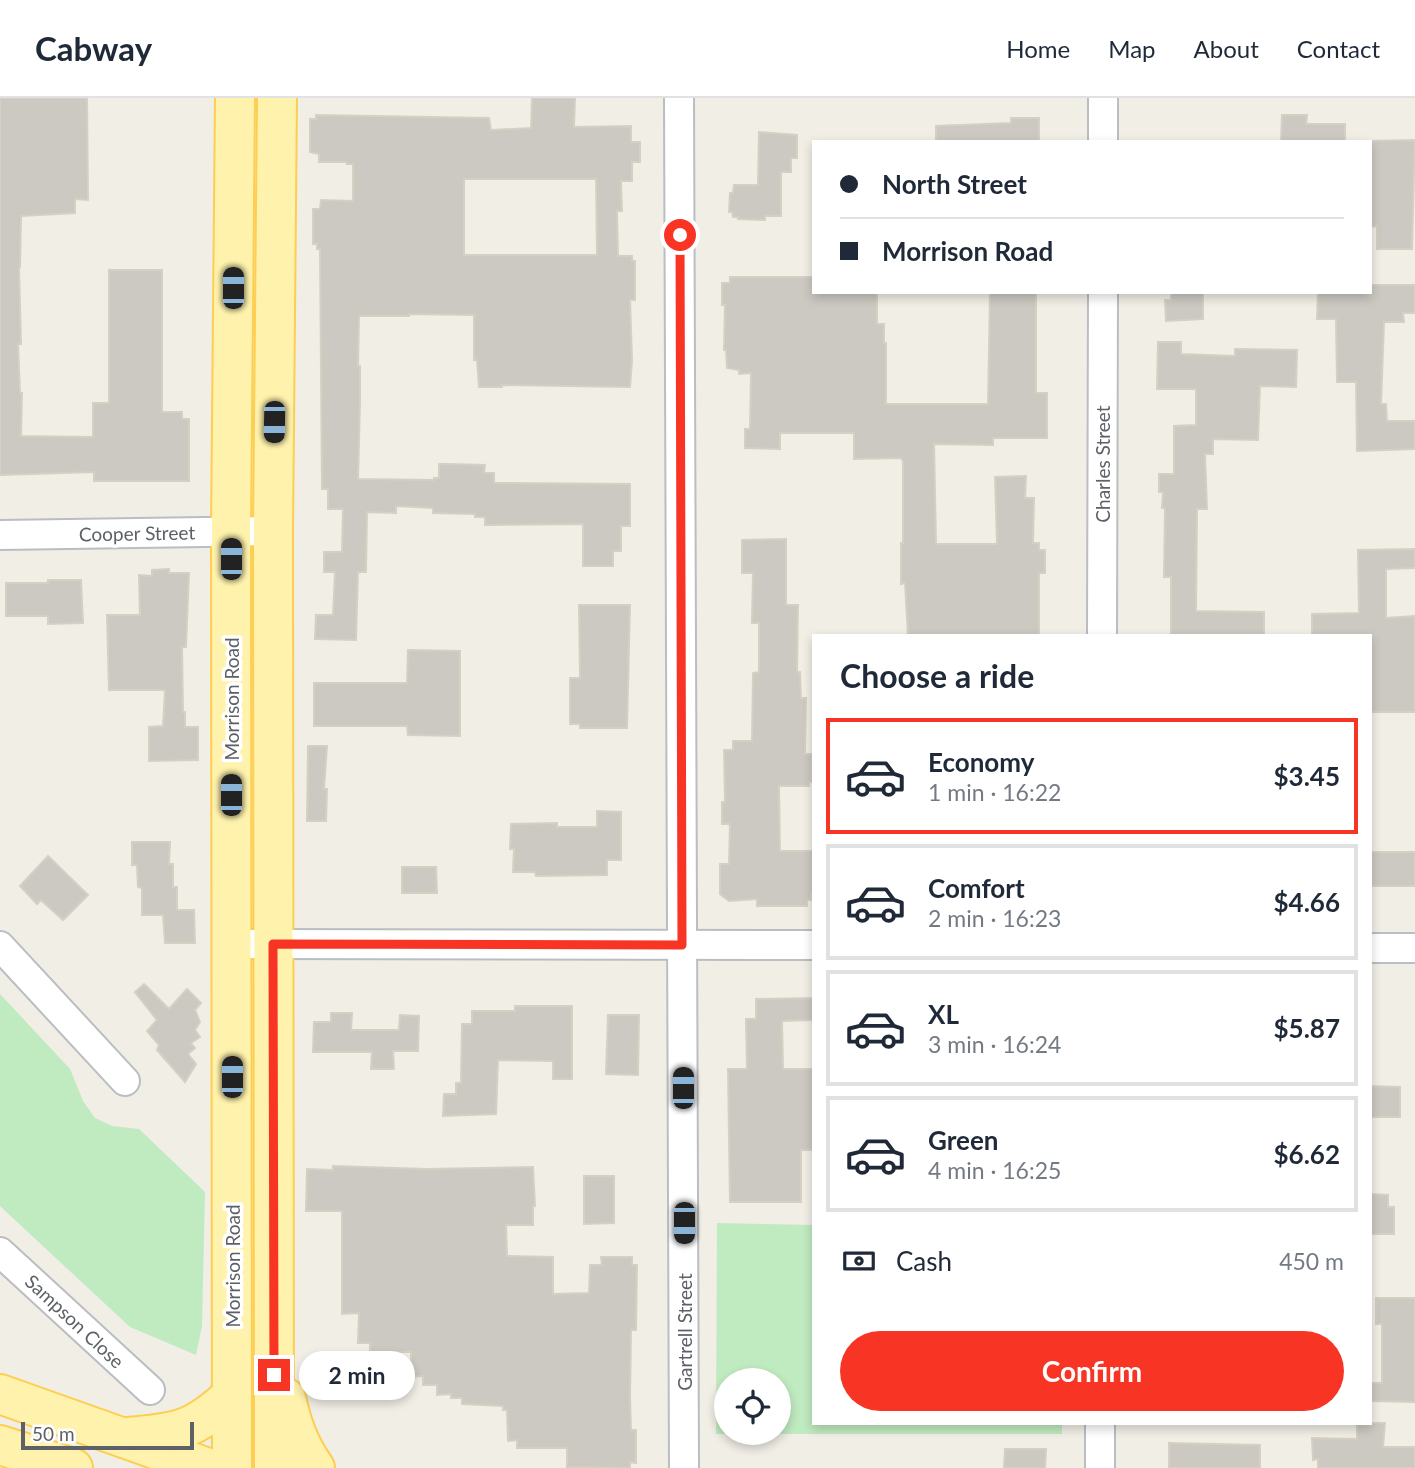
<!DOCTYPE html>
<html lang="en">
<head>
<meta charset="utf-8">
<style>
	:root { --surface:#fff; --page:#f2f2f3; --text:#1f2937; --muted:#747a83; --line:#e0e1e3; --accent:#f83524 }
	body { margin:0; font-family:Lato,sans-serif; background:var(--page); color:var(--text); height:100vh; display:flex; flex-direction:column; font-size:26px; white-space:nowrap }
	* { box-sizing:border-box; margin:0 }
	p { font-size:23px; color:var(--muted) }
	.icon { flex:none; width:38px; height:38px; fill:none; stroke:currentColor; stroke-width:2; stroke-linecap:round; stroke-linejoin:round }
	.map { position:relative; flex:1; overflow:hidden }
	.details { position:absolute; left:812px; top:536px; width:560px; height:791px; display:flex; flex-direction:column; background:var(--surface); border-radius:0px; box-shadow:0 4px 10px #0003 }
	.details>* { flex:none }
	.hud { position:absolute; left:812px; top:42px; width:560px; height:154px; border-radius:0px; box-shadow:0 4px 10px #0003; display:grid; align-content:center; height:154px; padding:0 28px; background:var(--surface) }
	.controls { position:absolute; left:714px; top:1270px; display:grid; gap:14px }
	.controls a { display:grid; place-items:center; width:77px; height:77px; border-radius:50%; background:var(--surface); box-shadow:0 4px 10px #0003; font-size:35px }
	.scale { position:absolute; left:21px; bottom:18px; width:173px; box-sizing:border-box; padding-left:7px; border:4px solid #5d6167; border-top:0; font-size:19px; line-height:24px; white-space:nowrap; color:#5d6167; -webkit-text-stroke:5px #fff; paint-order:stroke }
	.end { position:absolute; width:32px; height:32px; margin:-16px; border:9px solid #f83524; background:#fff; box-shadow:0 0 0 4px #fff }
	.from { border-radius:50% }
	.bubble { position:absolute; height:49px; border-radius:24px; background:var(--surface); box-shadow:0 4px 10px #0003; font-size:23px; font-weight:700; line-height:49px; text-align:center }
	.car { position:absolute; width:21px; height:42px; margin:-21px -10px; border-radius:9px; box-shadow:0 0 5px 2px #0007; background:linear-gradient(#222 24%,#8ab4d8 0 40%,#222 0 76%,#8ab4d8 0 86%,#222 0) }
	.hud b { display:flex; align-items:center; gap:24px; height:66px; font-size:26px }
	.hud b+b { border-top:2px solid var(--line) }
	.hud i { width:18px; height:18px; background:var(--text) }
	ul { padding:0; list-style:none }
	li { display:flex; align-items:center; gap:21px; height:116px; margin:0 14px 10px; padding:0 14px; border:4px solid var(--line); border-radius:0px }
	li div { flex:1 }
	li b { display:block; font-size:26px }
	li em { font-style:normal; font-weight:700 }
	li.on { border-color:var(--accent) }
	li>.icon { width:63px; height:63px; stroke-width:1.5 }
	h2 { padding:0 28px; font-size:32px; line-height:84px }
	.pay { display:flex; align-items:center; gap:18px; height:77px; padding:0 28px; font-size:26px }
	.pay p { margin-inline-start:auto }
	.button { display:flex; gap:14px; margin-top:auto; padding:14px 28px }
	.button a { flex:1; height:80px; border-radius:42px; background:var(--accent); color:#fff; font-size:28px; font-weight:700; line-height:80px; text-align:center }
	header { display:flex; align-items:center; gap:42px; box-sizing:border-box; height:98px; padding:0 35px; background:var(--surface); border-bottom:2px solid var(--line) }
	header strong { font-size:33px }
	nav { display:flex; gap:38px; margin-inline-start:auto; font-size:24px }
	.map>svg:first-child { display:block }
</style>
</head>
<body>
<header>
<strong>Cabway</strong>
<nav><a>Home</a><a>Map</a><a>About</a><a>Contact</a></nav>
</header>
<div class="map">
<svg width="1415" height="1370" viewBox="0 0 1415 1370">
	<rect width="100%" height="100%" fill="#f0eee5"/>
	<g fill="#c0eac0" fill-rule="evenodd">
		<polygon points="0,896 70,971 83,1003 95,1020 112,1028 139,1031 205,1094 202,1228 196,1257 130,1229 0,1108"/>
		<path d="M717 1125 814 1127V1325H1062V1336H716ZM726 1283H779V1335H726Z"/>
	</g>
	<g fill="#ccc8c2" stroke="#d6d0c3" stroke-width="2" fill-rule="evenodd">
		<polygon points="0,0 87,0 88,102 75,101 75,115 21,118 20,169 19,169 21,246 18,246 20,295 22,295 21,338 93,339 93,305 109,305 109,172 162,172 162,314 182,314 182,321 189,321 189,383 94,383 94,374 0,377"/>
		<path d="M532 0H575L574 29 631 28V44H640V64H632V83H621L622 113H617L618 158H632V163H635V202H630L632 262 630 289 502 287V289H479L477 262H474V217L409 216V218H359L358 268H360V304L358 381 434 382V380H439V366H448L485 367 484 375H494V385L630 386V428H621V453H613V468H583V426L485 427V419H475V416L433 415V410L396 408V415L367 414 366 474H358L356 542 315 541 316 517H333L335 474H324V454H342L343 411H328V391H322L320 151H317V146H313V111H320L321 102 353 103V66H347V64H319V56L310 54V21H316V17L489 20 491 32 531 30ZM464 81H596L597 157H464Z"/>
		<polygon points="1282,17 1307,17 1306,26 1345,26 1345,44 1281,44"/>
		<polygon points="1011,20 1039,20 1039,44 936,44 936,28 1011,25"/>
		<polygon points="759,34 797,37 797,60 791,60 791,74 781,74 781,118 765,118 765,122 738,121 738,119 733,119 732,114 729,114 730,95 733,95 734,87 758,87"/>
		<polygon points="1415,42 1412,151 1377,151 1377,128 1370,129 1370,43"/>
		<polygon points="730,179 814,179 814,194 877,194 877,226 884,226 884,245 886,245 886,306 988,306 990,194 1036,194 1036,295 1047,295 1047,340 993,340 993,347 934,346 936,446 997,446 995,379 1026,378 1025,400 1034,400 1033,445 1039,445 1039,452 1045,452 1045,475 1039,475 1039,537 908,537 905,485 901,486 901,445 903,445 903,363 901,360 854,361 854,335 780,335 780,351 745,350 745,331 750,331 751,275 739,276 739,272 727,270 726,252 724,252 725,207 722,207 722,185 730,185"/>
		<polygon points="1370,187 1415,187 1415,215 1403,215 1404,224 1384,224 1381,306 1386,306 1387,323 1415,323 1415,351 1357,353 1356,284 1337,284 1336,221 1317,221 1318,194 1370,194"/>
		<polygon points="1171,194 1203,194 1203,221 1166,223 1165,202 1171,202"/>
		<polygon points="1158,244 1181,244 1181,256 1235,258 1235,251 1297,252 1296,289 1260,288 1258,342 1213,341 1213,356 1205,356 1207,411 1197,411 1196,513 1264,514 1264,537 1171,537 1171,479 1164,479 1165,410 1162,410 1163,394 1159,394 1159,376 1174,376 1174,328 1196,327 1196,291 1157,291"/>
		<polygon points="786,441 786,507 798,507 797,574 800,574 801,600 806,600 805,656 812,656 812,684 809,684 809,688 779,688 780,753 814,753 814,796 811,796 811,802 807,802 807,808 757,808 757,801 729,803 720,796 720,766 729,766 730,726 722,726 722,704 725,704 724,652 733,652 733,643 752,643 753,575 759,574 759,525 752,525 753,475 742,475 742,442"/>
		<polygon points="1415,451 1415,470 1386,471 1386,520 1415,518 1415,614 1370,614 1370,537 1312,537 1312,516 1359,515 1358,452"/>
		<polygon points="169,471 169,475 189,475 186,549 182,549 183,614 185,614 185,629 198,629 198,662 149,663 149,629 163,628 165,592 109,592 107,517 140,517 139,477 152,478 152,472"/>
		<polygon points="48,482 81,482 83,525 48,526 48,518 6,518 6,485 48,485"/>
		<polygon points="579,507 630,507 627,630 580,630 580,626 570,626 570,580 580,580"/>
		<polygon points="408,552 460,553 460,638 408,637 407,628 314,628 314,585 407,585"/>
		<polygon points="308,648 327,648 324,691 327,691 326,723 307,723"/>
		<polygon points="597,713 621,714 621,762 607,762 607,777 536,778 535,774 513,774 514,751 510,751 511,726 557,725 557,729 597,729"/>
		<polygon points="132,744 170,744 169,766 173,766 173,789 177,789 177,812 194,812 195,845 165,845 163,817 142,817 142,790 138,789 137,767 132,767"/>
		<rect x="1370" y="754" width="45" height="34"/>
		<polygon points="48,758 88,797 63,822 41,802 37,806 20,788"/>
		<polygon points="402,769 436,769 437,795 402,795"/>
		<polygon points="144,886 169,911 187,891 201,905 195,912 200,924 195,932 200,939 191,945 195,950 188,956 196,966 185,984 157,952 159,947 147,933 157,922 135,894"/>
		<polygon points="814,900 814,922 782,923 783,971 814,971 814,1052 801,1052 801,1104 730,1104 728,971 747,971 746,921 756,921 756,901"/>
		<polygon points="515,908 572,908 572,981 553,981 553,963 498,962 496,1016 443,1018 444,996 456,996 456,985 461,985 462,926 472,926 472,913 515,913"/>
		<polygon points="331,915 352,915 351,932 399,932 400,917 419,918 418,953 393,953 394,971 371,971 372,954 313,954 314,924 331,924"/>
		<polygon points="608,917 639,917 638,977 606,976"/>
		<polygon points="1370,988 1400,989 1400,1019 1370,1019"/>
		<polygon points="333,1068 426,1071 533,1069 535,1108 533,1108 533,1127 506,1127 507,1158 553,1159 553,1196 589,1195 590,1167 602,1167 601,1159 632,1159 632,1167 637,1167 636,1232 631,1232 630,1300 631,1332 636,1332 636,1365 630,1364 630,1370 567,1369 567,1350 517,1350 517,1342 508,1343 507,1312 503,1312 503,1308 462,1306 462,1300 451,1300 451,1296 437,1297 437,1287 423,1287 423,1278 411,1279 411,1254 370,1254 370,1245 358,1245 359,1215 342,1216 342,1113 306,1113 307,1071 333,1072"/>
		<polygon points="584,1078 614,1078 614,1125 584,1126"/>
		<polygon points="1370,1096 1388,1097 1388,1109 1394,1109 1394,1136 1370,1136"/>
		<polygon points="1376,1200 1415,1200 1415,1304 1370,1303 1370,1285 1382,1285 1382,1226 1376,1226"/>
		<polygon points="1357,1325 1385,1325 1383,1349 1415,1349 1415,1370 1318,1370 1318,1361 1313,1362 1312,1340 1357,1341"/>
		<polygon points="1169,1345 1260,1347 1260,1370 1169,1370"/>
		<polygon points="1005,1351 1046,1351 1045,1370 1004,1370"/>
	</g>
	<g fill="none" stroke-linecap="round" stroke-linejoin="round">
		<g stroke="#babdc2" stroke-width="32">
			<g id="minor">
				<polyline points="679,0 684,1370"/>
				<polyline points="1103,44 1103,0"/>
				<polyline points="0,437 273,433"/>
				<polyline points="1102,537 1103,194"/>
				<polyline points="231,846 814,847"/>
				<polyline points="0,848 125,983"/>
				<polyline points="1370,850 1415,850"/>
				<polyline points="0,1154 150,1292"/>
				<polyline points="1100,1370 1100,1325"/>
			</g>
		</g>
		<g stroke="#fdce51" stroke-width="42">
			<g id="primary">
				<polyline points="0,1296 208,1370"/>
				<path d="M286 1300C292 1327 299 1347 315 1370"/>
				<path d="M128 1339C178 1335 195 1332 232 1297"/>
				<polyline points="0,1347 73,1370"/>
				<polyline points="232,1370 231,433 235,0"/>
				<polyline points="274,1370 273,433 277,0"/>
			</g>
		</g>
		<use href="#minor" stroke="#fff" stroke-width="28"/>
		<use href="#primary" stroke="#fff2ac" stroke-width="38"/>
	</g>
	<g fill="none" stroke-linecap="round" stroke-linejoin="round">
		<polyline stroke="#f83524" stroke-width="9" points="274,1277 273,846 682,847 680,137"/>
	</g>
	<g text-anchor="middle" dominant-baseline="central" stroke-width="7" stroke-linejoin="round" paint-order="stroke">
		<g font-size="19" fill="#5d6167" stroke="#fff">
			<text transform="translate(1102 366) rotate(-90)">Charles Street</text>
			<text transform="translate(137 435) rotate(-1)">Cooper Street</text>
			<text transform="translate(231 601) rotate(-90)">Morrison Road</text>
			<text transform="translate(232 1168) rotate(-90)">Morrison Road</text>
			<text transform="translate(75 1223) rotate(43)">Sampson Close</text>
			<text transform="translate(684 1234) rotate(-90)">Gartrell Street</text>
		</g>
	</g>
</svg>
<div class="controls">
<a><svg class="icon" aria-label="locate" viewBox="0 0 24 24"><circle cx="12" cy="12" r="6"/><path d="M12 2v4M12 18v4M2 12h4M18 12h4"/></svg></a>
</div>
<div class="scale">50 m</div>
<i class="end from" style="left:680px;top:137px"></i>
<i class="end" style="left:274px;top:1277px"></i>
<div class="bubble" style="left:299px;top:1253px;width:116px">2 min</div>
<i class="car" style="left:233px;top:190px;rotate:0deg"></i>
<i class="car" style="left:274px;top:324px;rotate:181deg"></i>
<i class="car" style="left:231px;top:461px;rotate:0deg"></i>
<i class="car" style="left:231px;top:697px;rotate:0deg"></i>
<i class="car" style="left:232px;top:979px;rotate:0deg"></i>
<i class="car" style="left:683px;top:990px;rotate:0deg"></i>
<i class="car" style="left:684px;top:1125px;rotate:180deg"></i>
<div class="hud">
<b><i class="from"></i>North Street</b>
<b><i></i>Morrison Road</b>
</div>
<section class="details">
<h2>Choose a ride</h2>
<ul>
<li class="on"><svg class="icon" aria-label="car" viewBox="0 0 24 24"><path d="M5 17H2v-5l4-1 3-4h7l3 4 3 1v5h-3M9 17h6M6 11h13"/><circle cx="7" cy="17" r="2"/><circle cx="17" cy="17" r="2"/></svg><div><b>Economy</b><p>1 min · 16:22</p></div><em>$3.45</em></li>
<li><svg class="icon" aria-label="car" viewBox="0 0 24 24"><path d="M5 17H2v-5l4-1 3-4h7l3 4 3 1v5h-3M9 17h6M6 11h13"/><circle cx="7" cy="17" r="2"/><circle cx="17" cy="17" r="2"/></svg><div><b>Comfort</b><p>2 min · 16:23</p></div><em>$4.66</em></li>
<li><svg class="icon" aria-label="car" viewBox="0 0 24 24"><path d="M5 17H2v-5l4-1 3-4h7l3 4 3 1v5h-3M9 17h6M6 11h13"/><circle cx="7" cy="17" r="2"/><circle cx="17" cy="17" r="2"/></svg><div><b>XL</b><p>3 min · 16:24</p></div><em>$5.87</em></li>
<li><svg class="icon" aria-label="car" viewBox="0 0 24 24"><path d="M5 17H2v-5l4-1 3-4h7l3 4 3 1v5h-3M9 17h6M6 11h13"/><circle cx="7" cy="17" r="2"/><circle cx="17" cy="17" r="2"/></svg><div><b>Green</b><p>4 min · 16:25</p></div><em>$6.62</em></li>
</ul>
<div class="pay"><svg class="icon" aria-label="cash" viewBox="0 0 24 24"><path d="M3 7h18v10H3z"/><circle cx="12" cy="12" r="2"/></svg>Cash<p>450 m</p></div>
<div class="button"><a>Confirm</a></div>
</section>
</div>
</body>
</html>
